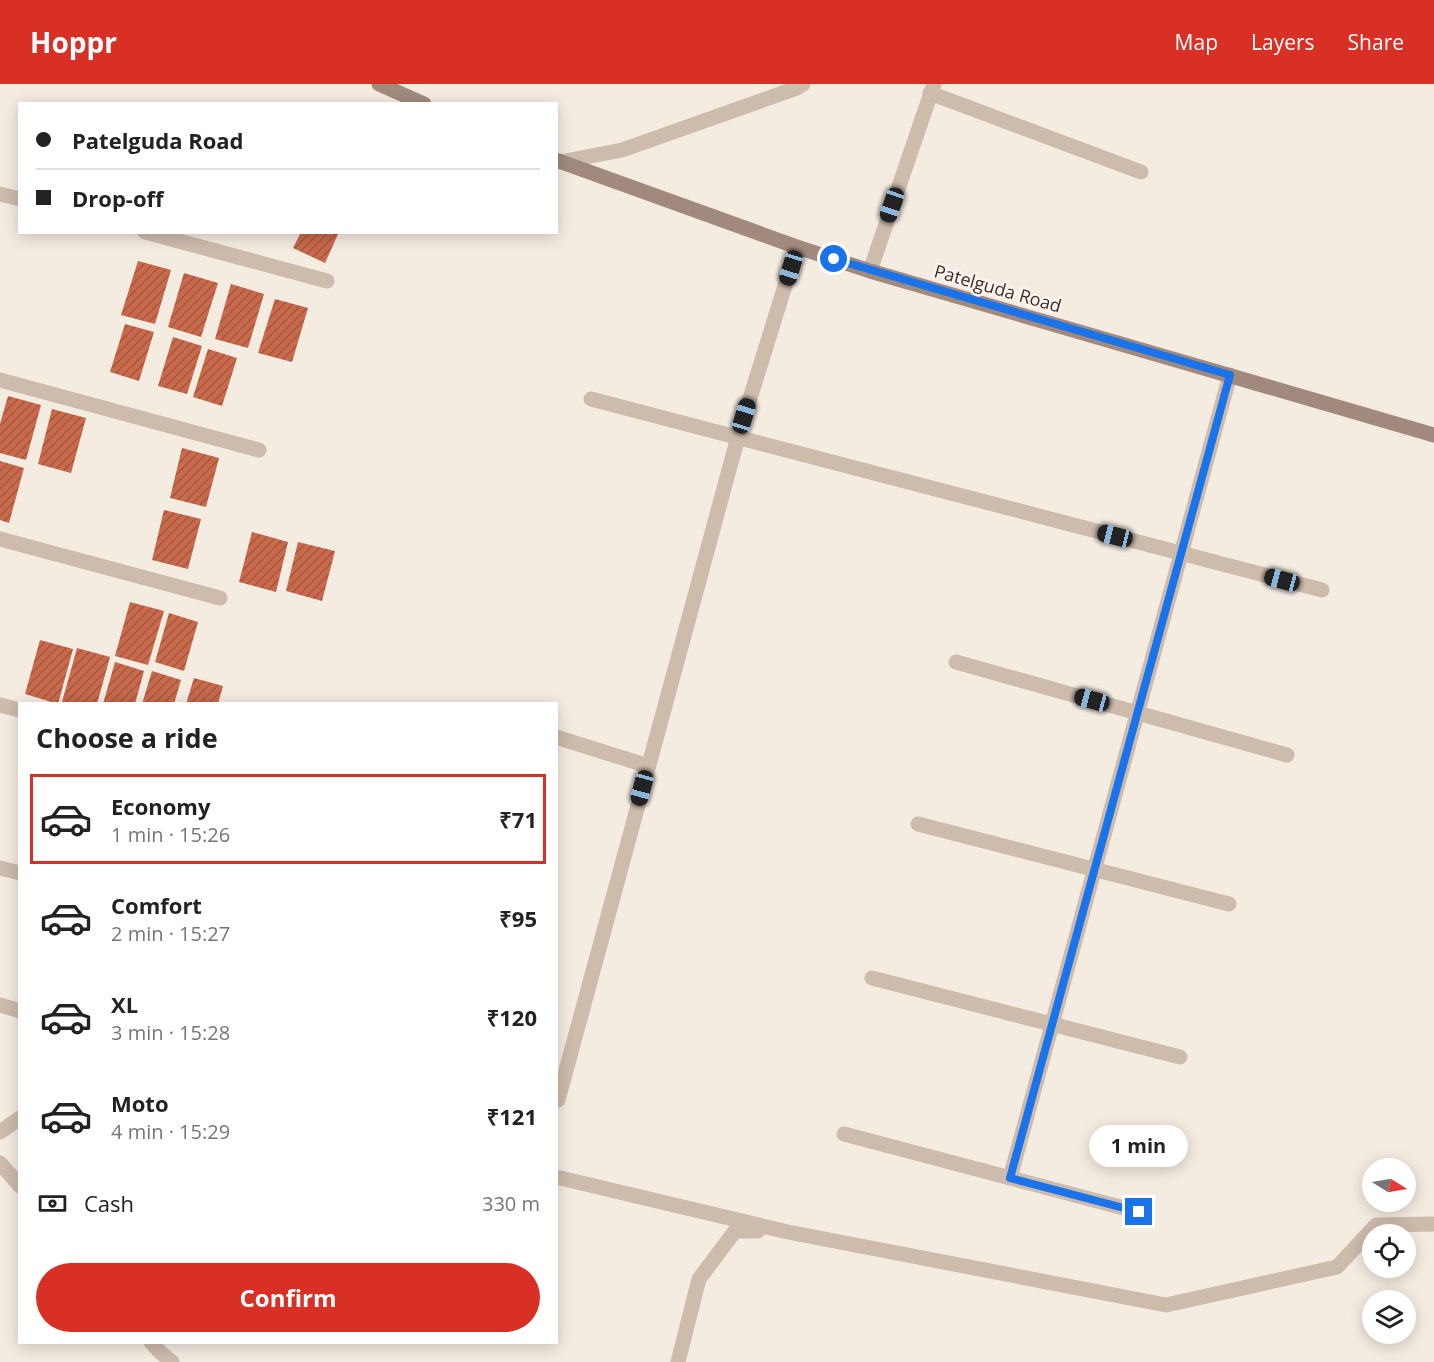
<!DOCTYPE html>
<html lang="en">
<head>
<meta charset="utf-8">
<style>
	:root { --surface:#fff; --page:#f2f2f2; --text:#222; --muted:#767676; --line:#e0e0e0; --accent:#d93025 }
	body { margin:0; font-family:"Open Sans",sans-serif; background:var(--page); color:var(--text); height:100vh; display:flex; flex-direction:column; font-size:22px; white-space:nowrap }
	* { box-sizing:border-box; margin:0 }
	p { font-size:20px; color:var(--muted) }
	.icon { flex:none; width:33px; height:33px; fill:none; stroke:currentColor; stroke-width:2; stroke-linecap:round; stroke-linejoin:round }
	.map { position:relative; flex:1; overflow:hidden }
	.sheet { position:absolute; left:18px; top:618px; width:540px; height:642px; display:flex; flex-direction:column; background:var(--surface); border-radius:0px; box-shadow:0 3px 15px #0003 }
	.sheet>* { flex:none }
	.hud { position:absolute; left:18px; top:18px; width:540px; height:132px; border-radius:0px; box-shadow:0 3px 15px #0003; display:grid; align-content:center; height:132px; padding:0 18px; background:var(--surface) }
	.needle { width:39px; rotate:101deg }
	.fabs { position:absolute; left:1362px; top:1074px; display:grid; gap:12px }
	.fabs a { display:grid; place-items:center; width:54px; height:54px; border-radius:50%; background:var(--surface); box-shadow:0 3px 15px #0003; font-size:30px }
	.end { position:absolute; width:27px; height:27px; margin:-14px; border:8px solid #1a73e8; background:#fff; box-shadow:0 0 0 3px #fff }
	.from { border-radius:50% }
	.bubble { position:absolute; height:42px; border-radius:21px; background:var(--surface); box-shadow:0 3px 15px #0003; font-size:20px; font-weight:700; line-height:42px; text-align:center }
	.car { position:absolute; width:18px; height:36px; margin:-18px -9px; border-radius:8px; box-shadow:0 0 4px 2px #0007; background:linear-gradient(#222 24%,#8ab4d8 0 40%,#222 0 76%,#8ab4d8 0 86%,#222 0) }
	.hud b { display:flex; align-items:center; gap:21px; height:57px; font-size:22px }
	.hud b+b { border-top:2px solid var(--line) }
	.hud i { width:15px; height:15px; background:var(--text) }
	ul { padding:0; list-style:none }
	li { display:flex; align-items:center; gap:18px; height:90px; margin:0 12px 9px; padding:0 6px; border:3px solid transparent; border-radius:0px }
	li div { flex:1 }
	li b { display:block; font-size:22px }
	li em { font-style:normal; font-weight:700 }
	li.active { border-color:var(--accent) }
	li>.icon { width:54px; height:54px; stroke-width:1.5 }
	h2 { padding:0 18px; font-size:27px; line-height:72px }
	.pay { display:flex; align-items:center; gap:15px; height:66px; padding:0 18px; font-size:22px }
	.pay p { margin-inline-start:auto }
	.action { display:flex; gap:12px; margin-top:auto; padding:12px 18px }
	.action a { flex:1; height:69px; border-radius:36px; background:var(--accent); color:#fff; font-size:24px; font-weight:700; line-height:69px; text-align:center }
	header { display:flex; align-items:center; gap:36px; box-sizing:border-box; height:84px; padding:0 30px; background:var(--accent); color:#fff }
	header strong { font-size:28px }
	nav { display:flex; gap:33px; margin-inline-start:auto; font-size:21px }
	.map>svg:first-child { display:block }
</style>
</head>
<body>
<header>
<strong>Hoppr</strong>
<nav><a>Map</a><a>Layers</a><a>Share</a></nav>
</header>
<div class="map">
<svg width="1434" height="1278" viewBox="0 0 1434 1278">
	<defs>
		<pattern id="building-hatch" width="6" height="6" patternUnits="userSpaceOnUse" patternTransform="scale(1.5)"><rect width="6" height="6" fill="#c8694b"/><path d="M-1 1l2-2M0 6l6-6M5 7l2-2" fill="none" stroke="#a4573f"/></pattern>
	</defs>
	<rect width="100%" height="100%" fill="#f4ebe1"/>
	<g fill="url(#building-hatch)">
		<polygon points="301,148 339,148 325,179 293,164"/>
		<polygon points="138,177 171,186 155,240 121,231"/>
		<polygon points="184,189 218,199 201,253 168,243"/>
		<polygon points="231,200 264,210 248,264 215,255"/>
		<polygon points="275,215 308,224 292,278 258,269"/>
		<polygon points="125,240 154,248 139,297 110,288"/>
		<polygon points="173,253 202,262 187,310 158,302"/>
		<polygon points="208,265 237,274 222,322 193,313"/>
		<polygon points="8,312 41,321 26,376 0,369 0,340"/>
		<polygon points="52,325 86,334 71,389 38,380"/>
		<polygon points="182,364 219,374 206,423 170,414"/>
		<polygon points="0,377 24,384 9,439 0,436"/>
		<polygon points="164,426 201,435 188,485 152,476"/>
		<polygon points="252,448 288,458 276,508 239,498"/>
		<polygon points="298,458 335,467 322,517 286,507"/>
		<polygon points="130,518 164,527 148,581 115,572"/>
		<polygon points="169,529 198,538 184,587 155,578"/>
		<polygon points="40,556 73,565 58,620 25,610"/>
		<polygon points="77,564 110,573 97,620 62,618"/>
		<polygon points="115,578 144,587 135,620 103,620"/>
		<polygon points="152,587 181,596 174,620 142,620"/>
		<polygon points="194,594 223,602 218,620 186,620"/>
	</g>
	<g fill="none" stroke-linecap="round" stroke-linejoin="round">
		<g stroke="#cdbbac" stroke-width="15">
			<polyline points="930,9 1141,88"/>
			<polyline points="560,78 622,66 797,4 803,0"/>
			<polyline points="0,110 20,115"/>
			<polyline points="145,148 327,197"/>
			<polyline points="870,187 934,0"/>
			<polyline points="0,296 259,366"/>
			<polyline points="591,315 1322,506"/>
			<polyline points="0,455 220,514"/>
			<polyline points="956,578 1287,671"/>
			<polyline points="0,621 20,626"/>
			<polyline points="556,653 648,682"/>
			<polyline points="918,740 1229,820"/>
			<polyline points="0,784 20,789"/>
			<polyline points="872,894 1180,973"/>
			<polyline points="0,921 20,927"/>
			<polyline points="558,1016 738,353 797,163"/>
			<polyline points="0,1048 20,1034"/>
			<polyline points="844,1050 1139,1128"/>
			<polyline points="0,1079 20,1102"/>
			<polyline points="556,1093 788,1148 1166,1221 1337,1183 1376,1141 1434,1140"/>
			<polyline points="1010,1094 1230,291"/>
			<polyline points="151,1258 160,1268 172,1278"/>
			<polyline points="678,1278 699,1195 735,1147 758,1147"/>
		</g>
		<g stroke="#a18a7d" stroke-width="15">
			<polyline points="379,0 424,20"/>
			<polyline points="556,76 797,163 870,187 1434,351"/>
		</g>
	</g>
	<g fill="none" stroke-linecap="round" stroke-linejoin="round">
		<polyline stroke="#1a73e8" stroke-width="8" points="834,175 1230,291 1010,1094 1139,1128"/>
	</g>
	<g text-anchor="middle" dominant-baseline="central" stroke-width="5" stroke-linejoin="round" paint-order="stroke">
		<g font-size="18" fill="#3b302b" stroke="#fbf5ee">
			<text transform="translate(998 204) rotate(16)">Patelguda Road</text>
		</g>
	</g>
</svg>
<div class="fabs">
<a><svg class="needle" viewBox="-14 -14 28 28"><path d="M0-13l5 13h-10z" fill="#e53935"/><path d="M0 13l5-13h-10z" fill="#767676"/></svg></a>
<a><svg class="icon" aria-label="locate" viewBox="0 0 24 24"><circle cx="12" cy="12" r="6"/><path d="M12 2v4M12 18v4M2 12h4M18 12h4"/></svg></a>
<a><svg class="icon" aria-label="layers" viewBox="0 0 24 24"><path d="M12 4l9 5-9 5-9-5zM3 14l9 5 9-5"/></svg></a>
</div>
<i class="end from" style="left:834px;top:175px"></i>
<i class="end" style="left:1139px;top:1128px"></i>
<div class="bubble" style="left:1089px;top:1041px;width:99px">1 min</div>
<i class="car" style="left:892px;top:121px;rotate:199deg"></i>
<i class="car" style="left:791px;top:184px;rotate:197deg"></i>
<i class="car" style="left:744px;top:332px;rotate:17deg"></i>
<i class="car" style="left:1115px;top:452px;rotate:284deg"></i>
<i class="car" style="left:1282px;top:496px;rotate:285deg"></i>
<i class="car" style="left:1092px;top:616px;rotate:285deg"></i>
<i class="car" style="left:642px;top:704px;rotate:195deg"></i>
<div class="hud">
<b><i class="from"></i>Patelguda Road</b>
<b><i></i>Drop-off</b>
</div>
<section class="sheet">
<h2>Choose a ride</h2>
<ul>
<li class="active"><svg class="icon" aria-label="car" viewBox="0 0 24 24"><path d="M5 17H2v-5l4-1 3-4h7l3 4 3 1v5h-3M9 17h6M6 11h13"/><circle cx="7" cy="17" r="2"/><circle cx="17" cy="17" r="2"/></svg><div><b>Economy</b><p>1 min · 15:26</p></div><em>₹71</em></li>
<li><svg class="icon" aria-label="car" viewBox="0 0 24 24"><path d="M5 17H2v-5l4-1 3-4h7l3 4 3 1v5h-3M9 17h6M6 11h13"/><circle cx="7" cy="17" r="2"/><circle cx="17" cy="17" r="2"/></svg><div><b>Comfort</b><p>2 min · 15:27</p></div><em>₹95</em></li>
<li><svg class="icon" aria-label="car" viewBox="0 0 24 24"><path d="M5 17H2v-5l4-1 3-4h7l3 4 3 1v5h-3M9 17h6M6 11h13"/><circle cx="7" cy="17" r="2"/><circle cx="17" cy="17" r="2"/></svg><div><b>XL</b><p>3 min · 15:28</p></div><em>₹120</em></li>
<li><svg class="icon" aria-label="car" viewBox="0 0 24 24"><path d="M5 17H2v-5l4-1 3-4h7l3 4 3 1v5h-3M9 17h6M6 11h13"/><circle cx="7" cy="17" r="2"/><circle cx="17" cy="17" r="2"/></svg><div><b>Moto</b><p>4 min · 15:29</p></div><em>₹121</em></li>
</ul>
<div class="pay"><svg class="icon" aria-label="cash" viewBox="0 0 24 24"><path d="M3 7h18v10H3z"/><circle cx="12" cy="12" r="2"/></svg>Cash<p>330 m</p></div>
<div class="action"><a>Confirm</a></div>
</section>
</div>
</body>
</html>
